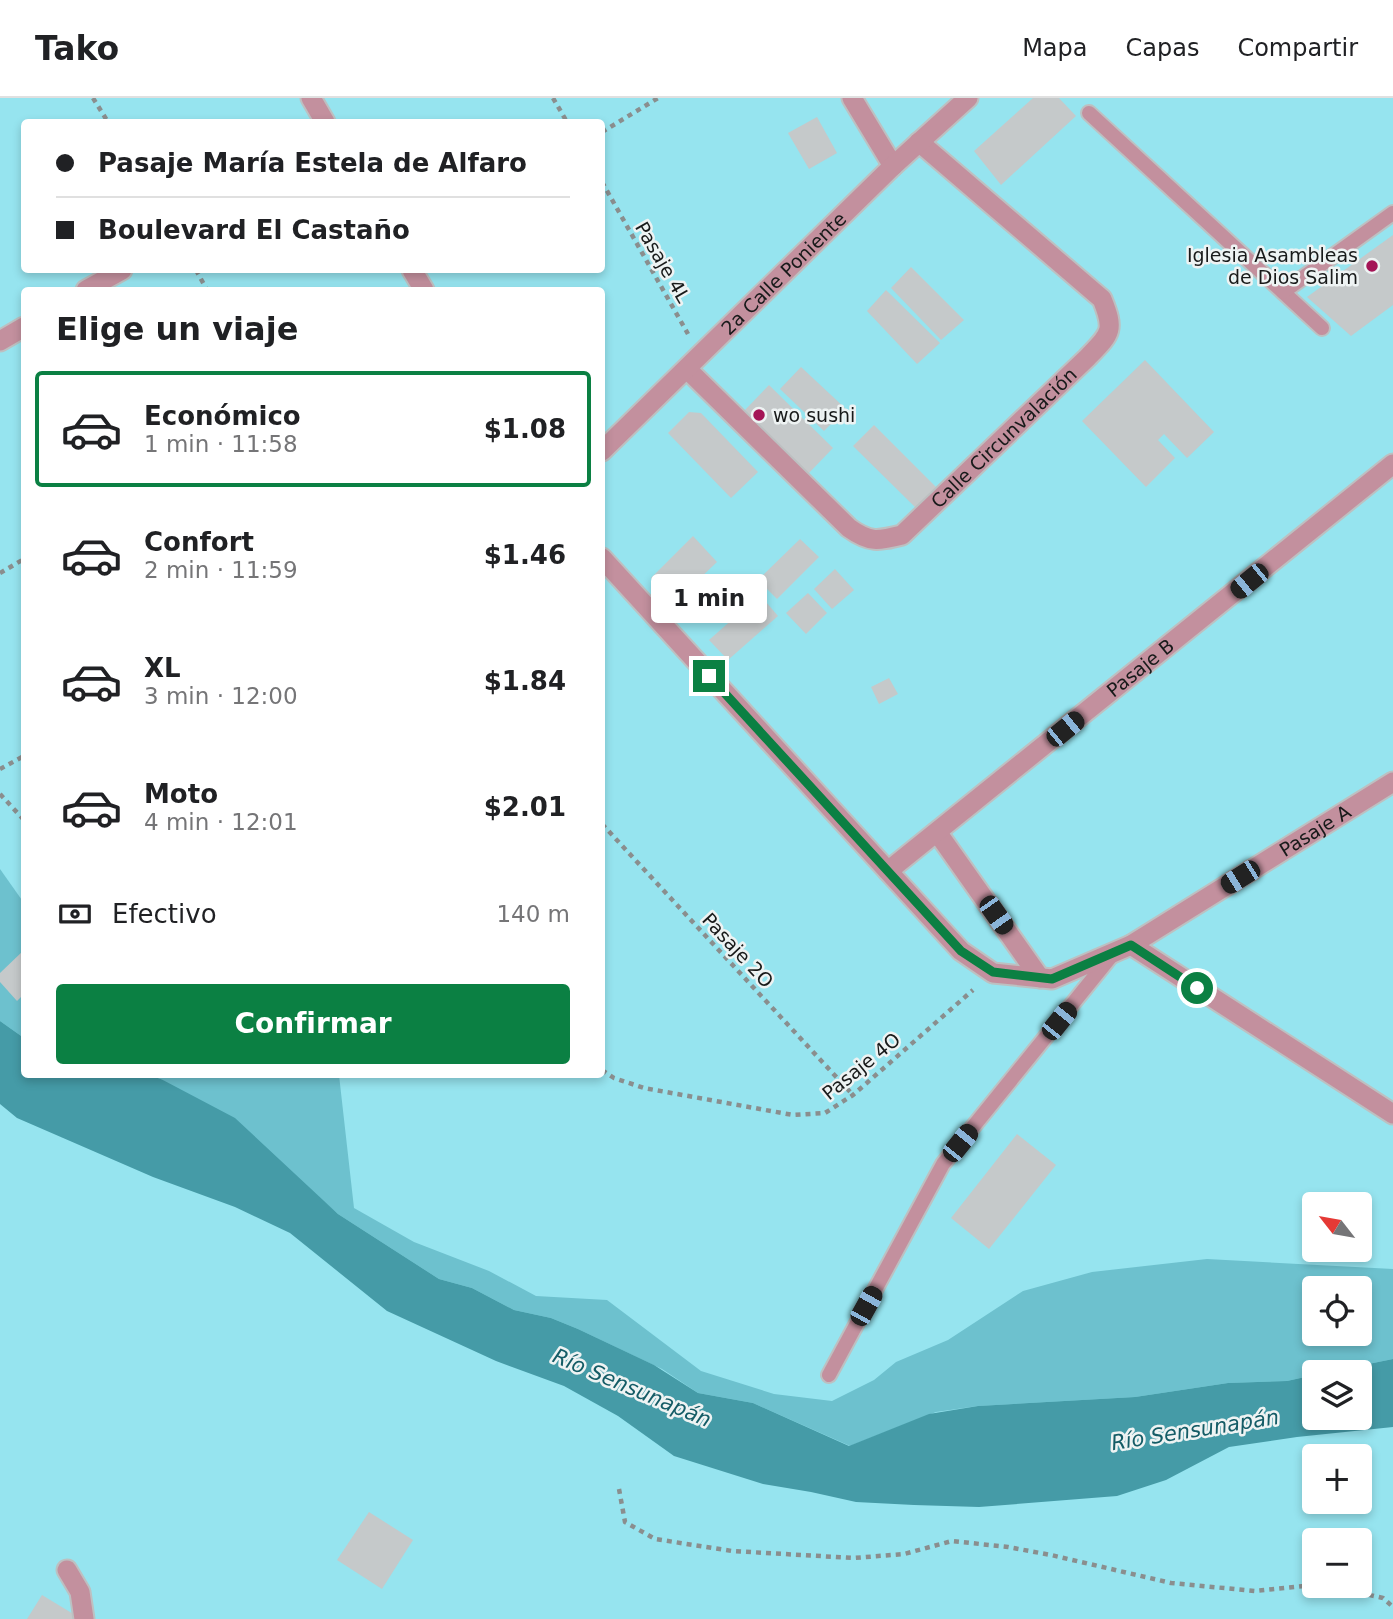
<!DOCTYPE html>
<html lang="es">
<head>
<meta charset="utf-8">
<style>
	:root { --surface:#fff; --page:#f6f6f6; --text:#202124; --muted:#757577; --line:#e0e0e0; --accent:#0b8043 }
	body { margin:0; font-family:"DejaVu Sans",sans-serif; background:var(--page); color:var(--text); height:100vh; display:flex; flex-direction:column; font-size:26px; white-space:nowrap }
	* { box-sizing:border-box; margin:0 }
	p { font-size:23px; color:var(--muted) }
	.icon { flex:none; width:38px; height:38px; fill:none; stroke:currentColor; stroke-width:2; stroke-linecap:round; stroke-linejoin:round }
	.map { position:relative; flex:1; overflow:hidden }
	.drawer { position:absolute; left:21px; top:189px; width:584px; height:791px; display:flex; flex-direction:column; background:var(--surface); border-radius:7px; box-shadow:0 4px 10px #0003 }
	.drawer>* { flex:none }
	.banner { position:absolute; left:21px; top:21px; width:584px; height:154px; border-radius:7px; box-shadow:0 4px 10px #0003; display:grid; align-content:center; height:154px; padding:0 35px; background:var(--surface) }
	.needle { width:46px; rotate:301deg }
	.tools { position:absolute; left:1302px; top:1094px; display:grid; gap:14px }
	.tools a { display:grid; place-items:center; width:70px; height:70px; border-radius:7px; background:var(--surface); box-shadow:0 4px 10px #0003; font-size:35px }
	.end { position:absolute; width:32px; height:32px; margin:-16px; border:9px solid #0b8043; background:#fff; box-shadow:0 0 0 4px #fff }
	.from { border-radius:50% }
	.bubble { position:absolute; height:49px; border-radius:7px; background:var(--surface); box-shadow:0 4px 10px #0003; font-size:23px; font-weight:700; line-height:49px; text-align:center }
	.car { position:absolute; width:21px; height:42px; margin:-21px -10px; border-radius:9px; box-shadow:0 0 5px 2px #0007; background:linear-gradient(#222 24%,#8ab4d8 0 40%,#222 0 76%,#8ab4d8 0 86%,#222 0) }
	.banner b { display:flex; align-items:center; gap:24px; height:66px; font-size:26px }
	.banner b+b { border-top:2px solid var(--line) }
	.banner i { width:18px; height:18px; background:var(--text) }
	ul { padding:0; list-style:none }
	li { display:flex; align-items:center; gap:21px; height:116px; margin:0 14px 10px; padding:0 21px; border:4px solid transparent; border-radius:7px }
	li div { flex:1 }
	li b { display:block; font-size:26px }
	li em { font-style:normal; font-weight:700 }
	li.active { border-color:var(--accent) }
	li>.icon { width:63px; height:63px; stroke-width:1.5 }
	h2 { padding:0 35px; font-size:32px; line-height:84px }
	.pay { display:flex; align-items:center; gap:18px; height:77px; padding:0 35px; font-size:26px }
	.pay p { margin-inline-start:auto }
	.primary-button { display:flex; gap:14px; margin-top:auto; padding:14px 35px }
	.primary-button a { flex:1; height:80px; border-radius:7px; background:var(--accent); color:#fff; font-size:28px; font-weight:700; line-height:80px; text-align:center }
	header { display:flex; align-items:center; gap:42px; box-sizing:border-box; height:98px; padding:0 35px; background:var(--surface); border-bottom:2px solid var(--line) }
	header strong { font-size:33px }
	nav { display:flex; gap:38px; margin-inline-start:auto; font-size:24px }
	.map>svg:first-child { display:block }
</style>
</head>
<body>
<header>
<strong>Tako</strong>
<nav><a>Mapa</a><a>Capas</a><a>Compartir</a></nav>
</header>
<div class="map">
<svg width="1393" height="1521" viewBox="0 0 1393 1521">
	<rect width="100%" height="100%" fill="#e1e5e6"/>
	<path fill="#96e4ef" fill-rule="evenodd" d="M0 0H1393V1521H0ZM24 24H602V172H24ZM24 192H602V976H24ZM1314 1106H1360V1152H1314ZM1314 1190H1360V1236H1314ZM1314 1274H1360V1320H1314ZM1314 1358H1360V1404H1314ZM1314 1442H1360V1488H1314Z"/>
	<g fill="#6dc1ce" fill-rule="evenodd">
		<polygon points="0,771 24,805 24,940 0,923"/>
		<path d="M145 977H339L354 1110 414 1144 489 1173 536 1198 607 1202 701 1273 774 1296 832 1303 874 1282 896 1264 948 1242 1023 1193 1092 1174 1207 1161 1393 1171V1261L1329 1274H1314V1277L1287 1283 1228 1285 1135 1299 978 1308 936 1314 850 1348 753 1305 698 1295 662 1271 578 1231 551 1220 514 1212 472 1190 439 1181 338 1116 312 1093 161 981ZM1314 1190H1360V1236H1314Z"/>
	</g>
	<polygon fill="#459ba7" points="0,923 24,940 24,976 145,976 161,981 235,1020 338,1116 439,1181 472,1190 514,1212 551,1220 578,1231 654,1267 698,1295 753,1305 849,1348 929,1316 978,1308 1135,1299 1228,1285 1287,1283 1314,1277 1314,1320 1360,1320 1360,1274 1329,1274 1393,1261 1393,1329 1297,1339 1229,1349 1166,1382 1117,1398 979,1409 914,1407 856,1404 811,1394 763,1386 674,1358 618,1318 564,1288 496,1263 387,1213 290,1135 235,1109 153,1079 17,1020 0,1006"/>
	<g fill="#c5c9ca">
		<polygon points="1033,0 1059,0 1076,18 1001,87 974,53"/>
		<polygon points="817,19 837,55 809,71 788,35"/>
		<polygon points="1393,137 1393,207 1351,238 1307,199"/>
		<polygon points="911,169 964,222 941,242 891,190"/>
		<polygon points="886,192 940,245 917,266 867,213"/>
		<polygon points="1145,262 1214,334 1187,360 1164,336 1158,342 1175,360 1146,389 1082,323"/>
		<polygon points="801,269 846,311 824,333 780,291"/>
		<polygon points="769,287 833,350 808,376 745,312"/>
		<polygon points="689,314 701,315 758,374 731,400 668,335"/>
		<polygon points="874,327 936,389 916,410 853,348"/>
		<polygon points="693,438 717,464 675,504 651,480"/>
		<polygon points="800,441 819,459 777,501 758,482"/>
		<polygon points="835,471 854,492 832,511 814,491"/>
		<polygon points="808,495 827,515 806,536 786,515"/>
		<polygon points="760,497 778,518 728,562 709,542"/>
		<polygon points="889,580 898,596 879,606 871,589"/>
		<polygon points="24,852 24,896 17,903 0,884 0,875"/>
		<polygon points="1017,1036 1056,1067 989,1151 951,1120"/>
		<polygon points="369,1414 413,1442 382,1491 337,1462"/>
		<polygon points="42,1497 75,1517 72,1521 27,1521"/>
	</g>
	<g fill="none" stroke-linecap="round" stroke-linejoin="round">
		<g stroke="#bdc0c1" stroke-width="18">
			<g id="service">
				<polyline points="1089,15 1322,230"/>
				<polyline points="1283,194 1393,115"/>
				<polyline points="829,1277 943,1066 1112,857"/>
			</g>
		</g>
		<g stroke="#bdc0c1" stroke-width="23">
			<g id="minor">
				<polyline points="311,0 325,24"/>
				<polyline points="852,0 893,68"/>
				<polyline points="412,172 424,192"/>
				<polyline points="86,192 122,172"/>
				<polyline points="0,243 24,229"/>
				<path id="s1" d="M687 271 849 430C870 445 878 443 902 437L1087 260C1111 235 1115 233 1102 201L919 44"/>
				<path id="s2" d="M602 353 893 68 968 0"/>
				<path id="s3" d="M602 460 961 853 993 875 1052 881 1131 847 1393 684"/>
				<polyline points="937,734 1040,880"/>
				<path id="s4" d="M888 773 1393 366"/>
				<polyline points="1131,847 1393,1016"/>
				<polyline points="67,1472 80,1494 84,1521"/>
			</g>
		</g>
		<g stroke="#8a8e8e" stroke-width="4.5" stroke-dasharray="5 5" stroke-linecap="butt">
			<polyline points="93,0 108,24"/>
			<polyline points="553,0 567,24"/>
			<polyline points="602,34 658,0"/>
			<polyline points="602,84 688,236"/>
			<polyline points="196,172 207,192"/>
			<polyline points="0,475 24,461"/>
			<polyline points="0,671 24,658"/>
			<polyline points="0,696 24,722"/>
			<polyline points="602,726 853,997"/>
			<polyline points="602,972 614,980 644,990 793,1017 825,1015 853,997 973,892"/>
			<polyline points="619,1391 625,1424 655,1441 732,1453 854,1460 904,1456 952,1443 1008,1449 1051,1457 1171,1485 1255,1493 1314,1487"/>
			<polyline points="1330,1488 1383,1500 1393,1509"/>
		</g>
		<use href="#service" stroke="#c3909e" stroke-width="14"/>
		<use href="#minor" stroke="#c3909e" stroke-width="19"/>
	</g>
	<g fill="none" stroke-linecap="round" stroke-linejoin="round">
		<polyline stroke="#0b8043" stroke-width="9" points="709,578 961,853 993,874 1052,881 1131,847 1197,890"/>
	</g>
	<g fill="#a41456" stroke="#eef3f3" stroke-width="2.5">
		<circle cx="1372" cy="168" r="7"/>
		<circle cx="759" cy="317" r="7"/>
	</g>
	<g text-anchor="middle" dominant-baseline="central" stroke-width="5" stroke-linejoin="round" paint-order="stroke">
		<g font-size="19" fill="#181a1a" stroke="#eef3f3" text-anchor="end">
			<text x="1358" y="157">Iglesia Asambleas<tspan x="1358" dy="22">de Dios Salim</tspan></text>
			<text x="773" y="317" text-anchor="start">wo sushi</text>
		</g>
		<g font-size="19" fill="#181a1a" stroke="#eef3f3">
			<text transform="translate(663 164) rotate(60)">Pasaje 4L</text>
			<text stroke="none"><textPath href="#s2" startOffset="254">2a Calle Poniente</textPath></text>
			<text stroke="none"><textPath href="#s1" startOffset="424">Calle Circunvalación</textPath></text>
			<text stroke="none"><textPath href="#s4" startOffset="324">Pasaje B</textPath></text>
			<text stroke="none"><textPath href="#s3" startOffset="933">Pasaje A</textPath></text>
			<text transform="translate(738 852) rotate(47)">Pasaje 2O</text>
			<text transform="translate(861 968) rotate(-39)">Pasaje 4O</text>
		</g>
		<g font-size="21" font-style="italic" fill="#145c66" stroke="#eef3f3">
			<text transform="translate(632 1290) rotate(23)">Río Sensunapán</text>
			<text transform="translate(1195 1332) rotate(-9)">Río Sensunapán</text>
		</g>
	</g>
</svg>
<div class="tools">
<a><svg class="needle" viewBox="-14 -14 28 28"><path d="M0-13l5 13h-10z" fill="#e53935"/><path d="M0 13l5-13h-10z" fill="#757577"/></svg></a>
<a><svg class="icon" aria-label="locate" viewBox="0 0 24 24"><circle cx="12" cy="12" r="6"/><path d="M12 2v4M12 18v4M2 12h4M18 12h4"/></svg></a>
<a><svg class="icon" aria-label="layers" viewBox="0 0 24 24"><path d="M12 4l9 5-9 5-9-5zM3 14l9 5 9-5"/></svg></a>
<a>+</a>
<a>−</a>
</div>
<i class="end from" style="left:1197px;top:890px"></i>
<i class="end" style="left:709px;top:578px"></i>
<div class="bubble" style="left:651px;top:476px;width:116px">1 min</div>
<i class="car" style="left:1249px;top:483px;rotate:231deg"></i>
<i class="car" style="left:1065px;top:631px;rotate:51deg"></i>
<i class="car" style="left:1240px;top:779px;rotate:238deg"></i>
<i class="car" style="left:996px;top:817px;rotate:145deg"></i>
<i class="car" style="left:1059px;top:923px;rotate:39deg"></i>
<i class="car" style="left:960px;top:1045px;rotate:39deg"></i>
<i class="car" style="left:866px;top:1208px;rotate:29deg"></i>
<div class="banner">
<b><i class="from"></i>Pasaje María Estela de Alfaro</b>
<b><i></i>Boulevard El Castaño</b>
</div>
<section class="drawer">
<h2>Elige un viaje</h2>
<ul>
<li class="active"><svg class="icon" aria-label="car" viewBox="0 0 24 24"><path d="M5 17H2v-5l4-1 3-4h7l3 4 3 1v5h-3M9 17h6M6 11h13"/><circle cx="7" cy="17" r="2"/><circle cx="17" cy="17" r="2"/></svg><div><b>Económico</b><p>1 min · 11:58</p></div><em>$1.08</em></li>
<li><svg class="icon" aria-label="car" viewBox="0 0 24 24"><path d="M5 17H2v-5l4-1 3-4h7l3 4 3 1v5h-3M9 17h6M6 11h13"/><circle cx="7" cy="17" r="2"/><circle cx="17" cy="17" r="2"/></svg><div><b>Confort</b><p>2 min · 11:59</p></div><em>$1.46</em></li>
<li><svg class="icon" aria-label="car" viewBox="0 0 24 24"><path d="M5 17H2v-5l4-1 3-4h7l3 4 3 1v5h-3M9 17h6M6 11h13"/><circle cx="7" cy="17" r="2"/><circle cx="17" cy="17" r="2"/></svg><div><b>XL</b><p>3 min · 12:00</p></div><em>$1.84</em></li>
<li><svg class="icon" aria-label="car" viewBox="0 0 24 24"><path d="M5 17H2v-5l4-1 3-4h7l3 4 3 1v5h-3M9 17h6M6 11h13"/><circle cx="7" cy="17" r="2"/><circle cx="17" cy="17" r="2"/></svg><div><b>Moto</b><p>4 min · 12:01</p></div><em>$2.01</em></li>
</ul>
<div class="pay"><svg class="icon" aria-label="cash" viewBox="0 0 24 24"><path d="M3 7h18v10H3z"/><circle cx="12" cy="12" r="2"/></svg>Efectivo<p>140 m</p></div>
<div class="primary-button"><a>Confirmar</a></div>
</section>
</div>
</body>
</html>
